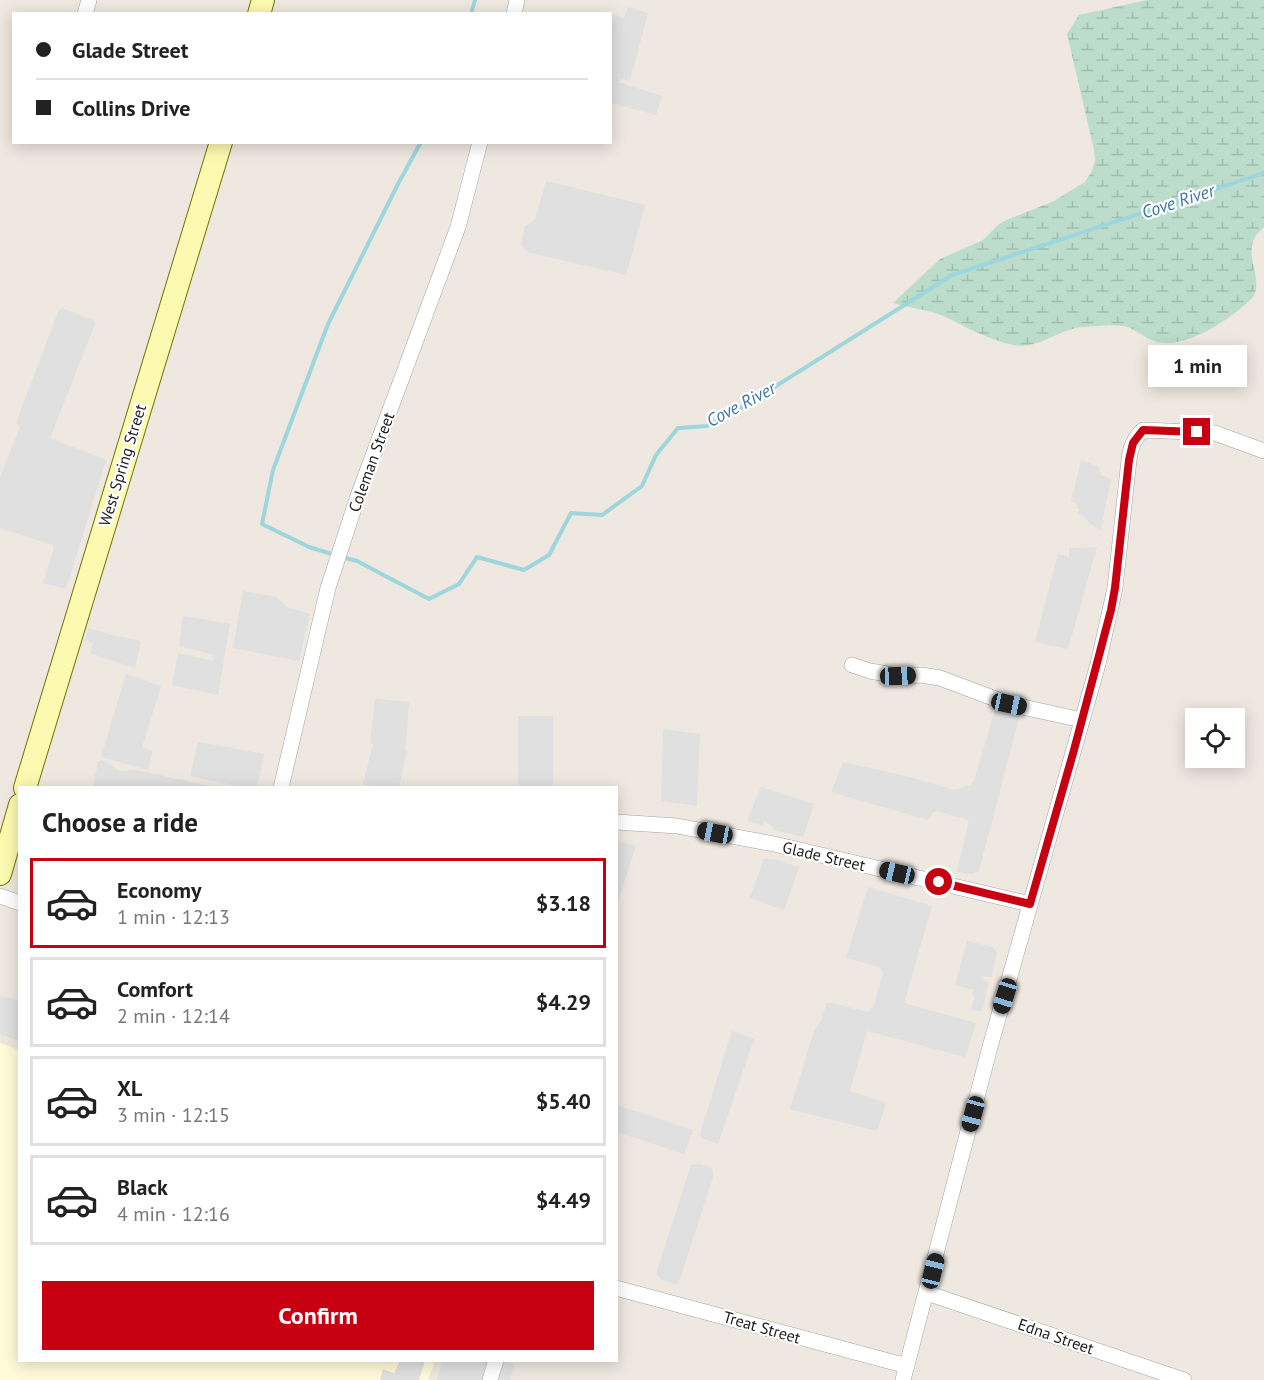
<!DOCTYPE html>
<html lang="en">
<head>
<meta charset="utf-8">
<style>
	:root { --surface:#fff; --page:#f6f6f6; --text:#222; --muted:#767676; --line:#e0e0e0; --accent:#c70012 }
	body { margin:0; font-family:"PT Sans",sans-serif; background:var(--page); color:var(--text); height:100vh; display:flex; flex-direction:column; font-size:22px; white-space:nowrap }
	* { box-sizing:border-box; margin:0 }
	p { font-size:20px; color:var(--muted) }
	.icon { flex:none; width:33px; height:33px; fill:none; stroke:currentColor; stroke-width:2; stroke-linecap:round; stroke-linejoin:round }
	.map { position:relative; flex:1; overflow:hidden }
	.details { position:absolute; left:18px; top:786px; width:600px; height:576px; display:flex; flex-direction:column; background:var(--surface); border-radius:0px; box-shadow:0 3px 15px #0003 }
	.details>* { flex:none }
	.banner { position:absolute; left:12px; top:12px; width:600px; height:132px; border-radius:0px; box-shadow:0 3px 15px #0003; display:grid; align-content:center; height:132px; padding:0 24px; background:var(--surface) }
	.controls { position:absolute; left:1185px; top:708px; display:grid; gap:12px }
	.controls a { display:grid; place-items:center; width:60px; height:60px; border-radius:0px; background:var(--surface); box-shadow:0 3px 15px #0003; font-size:30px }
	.end { position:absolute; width:27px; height:27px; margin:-14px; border:8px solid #c70012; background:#fff; box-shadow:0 0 0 3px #fff }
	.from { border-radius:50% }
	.bubble { position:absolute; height:42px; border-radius:0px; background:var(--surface); box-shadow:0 3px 15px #0003; font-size:20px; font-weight:600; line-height:42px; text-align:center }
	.car { position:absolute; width:18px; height:36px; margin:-18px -9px; border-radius:8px; box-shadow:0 0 4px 2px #0007; background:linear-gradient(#222 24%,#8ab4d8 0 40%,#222 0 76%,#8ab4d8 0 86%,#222 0) }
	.banner b { display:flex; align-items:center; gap:21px; height:57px; font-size:22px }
	.banner b+b { border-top:2px solid var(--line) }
	.banner i { width:15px; height:15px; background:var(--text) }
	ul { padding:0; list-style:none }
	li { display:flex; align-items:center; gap:18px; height:90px; margin:0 12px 9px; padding:0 12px; border:3px solid var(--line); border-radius:0px }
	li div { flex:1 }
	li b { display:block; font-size:22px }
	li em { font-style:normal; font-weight:600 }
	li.selected { border-color:var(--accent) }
	li>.icon { width:54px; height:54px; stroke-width:1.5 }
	h2 { padding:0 24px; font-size:27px; line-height:72px }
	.action { display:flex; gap:12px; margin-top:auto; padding:12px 24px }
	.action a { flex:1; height:69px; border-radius:0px; background:var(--accent); color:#fff; font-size:24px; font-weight:600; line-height:69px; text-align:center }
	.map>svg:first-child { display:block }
</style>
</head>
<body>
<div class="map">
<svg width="1264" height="1380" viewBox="0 0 1264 1380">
	<defs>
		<pattern id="wetland-marsh" width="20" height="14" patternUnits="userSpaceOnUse" patternTransform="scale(1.5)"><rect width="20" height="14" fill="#bcddcb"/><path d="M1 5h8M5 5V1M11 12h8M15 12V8" fill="none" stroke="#a1bdae"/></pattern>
	</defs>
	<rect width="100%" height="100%" fill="#eee8e0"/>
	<polygon fill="#fffbd8" points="0,1043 19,1050 20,1360 435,1361 428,1380 0,1380"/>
	<path fill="url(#wetland-marsh)" d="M1147 0H1264V227C1261 230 1257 233 1255 237 1244 257 1264 280 1253 297 1234 317 1193 344 1166 343 1149 343 1137 329 1124 326 1114 324 1093 326 1083 327 1058 329 1039 350 1013 345 989 340 968 328 946 317 930 310 910 308 893 303L940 259 983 240 999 224 1009 219 1054 201 1085 182 1092 171 1095 160 1094 150 1067 34 1079 15Z"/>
	<g fill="#e0e0e0">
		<polygon points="628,7 648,13 630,81 622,79 618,82 662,96 656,115 611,103 611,21 612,14 624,18"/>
		<polygon points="546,181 645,205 626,275 527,252 521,243 525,226 535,220"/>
		<polygon points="62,308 95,321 95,324 50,438 106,460 66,589 43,583 54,548 53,545 0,528 0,477 20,427 16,423 58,312"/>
		<polygon points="1081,460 1098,466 1101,475 1111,479 1101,530 1091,524 1078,512 1080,509 1077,508 1078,505 1071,502"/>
		<polygon points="1097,547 1068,649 1035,642 1058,554 1069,557 1069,548"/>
		<polygon points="243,591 276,597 287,607 310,614 299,661 233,648"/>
		<polygon points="183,616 230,624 218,695 172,685 178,653 213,661 214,655 179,646"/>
		<polygon points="88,628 112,635 141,641 135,668 90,653 93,643 85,640"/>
		<polygon points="126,674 161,686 142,747 153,751 148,770 101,757"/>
		<polygon points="375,699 409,702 405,750 407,751 399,787 378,787 363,784 373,744 370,743"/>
		<polygon points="996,707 1020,714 979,871 971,874 957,872 969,820 937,811 933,812 929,820 831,792 843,762 905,776 954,790 970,785 974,780"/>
		<rect x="518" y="716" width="35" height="71"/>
		<polygon points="663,729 700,734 697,806 661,801"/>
		<polygon points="198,742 264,754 257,787 242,787 190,776"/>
		<polygon points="101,760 110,764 119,771 136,770 214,787 93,787 98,762"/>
		<polygon points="761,787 814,804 803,837 774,830 771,825 765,822 762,825 747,821"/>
		<polygon points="617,841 636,846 617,904 616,841"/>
		<polygon points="764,859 774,859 799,867 784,910 750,898"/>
		<polygon points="868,887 932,906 904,1003 976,1023 965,1057 867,1031 850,1091 886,1103 877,1131 790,1109 814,1031 821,1020 827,1002 868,1012 873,1008 883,973 880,967 846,958"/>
		<polygon points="967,941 993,947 997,953 991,977 979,976 989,983 982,1012 971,1010 975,996 972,995 974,990 955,985"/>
		<polygon points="0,995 19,1001 19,1041 0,1034"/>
		<polygon points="732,1031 754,1039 718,1144 704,1139 700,1134"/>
		<polygon points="617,1105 693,1130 684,1154 617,1132"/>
		<polygon points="699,1164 712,1168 713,1177 678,1285 662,1280 656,1274 691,1165"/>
		<polygon points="400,1361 425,1361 419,1380 380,1380 383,1369 394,1373"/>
		<polygon points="443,1361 503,1361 514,1364 510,1380 437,1380"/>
	</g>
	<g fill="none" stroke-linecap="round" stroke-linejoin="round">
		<g stroke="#9ed6de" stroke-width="4">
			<polyline points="471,14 475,0"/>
			<polyline points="335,555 309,547 262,524 273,470 328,324 399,182 421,142"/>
			<polyline points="342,557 357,561 429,599 459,584 477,557 524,570 549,555 571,513 602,515 642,486 656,455 678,428 707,426 741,408 952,275 1264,173"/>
		</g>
		<g stroke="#a3a3a3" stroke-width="16">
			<g id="street">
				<polyline points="85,14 89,0"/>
				<polyline points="514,14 517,0"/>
				<polyline points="852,665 870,671 898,676 921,675 940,678 1009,704 1082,720"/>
				<polyline points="281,788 328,588 358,496 458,227 480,142"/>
				<polyline points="616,822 677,826 774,844 1030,904"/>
				<polyline points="0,896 20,903"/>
				<polyline points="616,1288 907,1366"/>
				<polyline points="927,1293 1184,1380"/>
				<polyline points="490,1380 496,1360"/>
				<path d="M903 1380 990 1047 1098 664 1115 588 1129 460C1130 449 1134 438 1143 430L1215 433 1264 451"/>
			</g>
		</g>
		<g stroke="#747500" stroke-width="24">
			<g id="secondary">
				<polyline points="259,14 263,0"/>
				<polyline points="25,788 221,142"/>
				<polyline points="0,874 20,805"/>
			</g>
		</g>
		<use href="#street" stroke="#fff" stroke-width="15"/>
		<use href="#secondary" stroke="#fcf9b0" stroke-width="22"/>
	</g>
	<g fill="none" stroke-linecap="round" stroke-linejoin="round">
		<polyline stroke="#c70012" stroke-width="8" points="939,882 1030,904 1074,750 1111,610 1115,588 1129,460 1133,443 1143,430 1197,432"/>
	</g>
	<g text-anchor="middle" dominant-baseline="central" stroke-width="4.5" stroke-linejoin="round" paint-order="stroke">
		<g font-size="16" fill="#1c1c1c" stroke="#fff">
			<text transform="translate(371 462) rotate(-70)">Coleman Street</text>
			<text transform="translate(122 465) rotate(-73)">West Spring Street</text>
			<text transform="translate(824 856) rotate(13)">Glade Street</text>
			<text transform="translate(762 1327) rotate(16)">Treat Street</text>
			<text transform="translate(1056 1336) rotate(19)">Edna Street</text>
		</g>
		<g font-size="18" font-style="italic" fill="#3f789f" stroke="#fff">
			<text transform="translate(1178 201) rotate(-18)">Cove River</text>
			<text transform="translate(741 404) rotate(-28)">Cove River</text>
		</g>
	</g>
</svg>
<div class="controls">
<a><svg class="icon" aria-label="locate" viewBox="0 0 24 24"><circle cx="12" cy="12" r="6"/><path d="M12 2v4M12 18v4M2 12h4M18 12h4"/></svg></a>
</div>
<i class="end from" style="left:939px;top:882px"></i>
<i class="end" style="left:1197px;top:432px"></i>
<div class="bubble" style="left:1148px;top:345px;width:99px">1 min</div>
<i class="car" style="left:898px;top:676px;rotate:88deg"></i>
<i class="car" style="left:1009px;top:704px;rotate:102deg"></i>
<i class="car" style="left:715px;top:833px;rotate:281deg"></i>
<i class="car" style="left:897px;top:873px;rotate:283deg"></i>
<i class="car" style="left:1005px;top:996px;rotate:197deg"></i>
<i class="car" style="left:973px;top:1114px;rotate:195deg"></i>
<i class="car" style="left:933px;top:1271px;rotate:14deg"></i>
<div class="banner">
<b><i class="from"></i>Glade Street</b>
<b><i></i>Collins Drive</b>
</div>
<section class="details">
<h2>Choose a ride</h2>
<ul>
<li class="selected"><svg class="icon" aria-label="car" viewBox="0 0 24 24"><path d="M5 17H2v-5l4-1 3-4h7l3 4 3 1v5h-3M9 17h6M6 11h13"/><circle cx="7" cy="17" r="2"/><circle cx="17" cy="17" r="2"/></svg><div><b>Economy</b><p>1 min · 12:13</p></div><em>$3.18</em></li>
<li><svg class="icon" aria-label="car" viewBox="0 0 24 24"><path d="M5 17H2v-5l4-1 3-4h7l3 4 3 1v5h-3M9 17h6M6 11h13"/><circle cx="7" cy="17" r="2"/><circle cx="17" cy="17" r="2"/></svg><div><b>Comfort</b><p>2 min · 12:14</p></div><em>$4.29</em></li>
<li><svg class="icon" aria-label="car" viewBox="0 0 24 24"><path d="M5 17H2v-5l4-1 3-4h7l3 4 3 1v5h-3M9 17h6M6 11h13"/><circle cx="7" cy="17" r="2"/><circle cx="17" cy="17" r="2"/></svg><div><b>XL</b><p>3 min · 12:15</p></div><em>$5.40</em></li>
<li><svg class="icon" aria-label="car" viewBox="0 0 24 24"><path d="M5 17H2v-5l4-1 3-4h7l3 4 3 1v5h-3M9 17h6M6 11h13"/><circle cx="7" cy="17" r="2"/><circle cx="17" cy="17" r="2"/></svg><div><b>Black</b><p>4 min · 12:16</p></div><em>$4.49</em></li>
</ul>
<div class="action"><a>Confirm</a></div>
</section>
</div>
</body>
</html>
